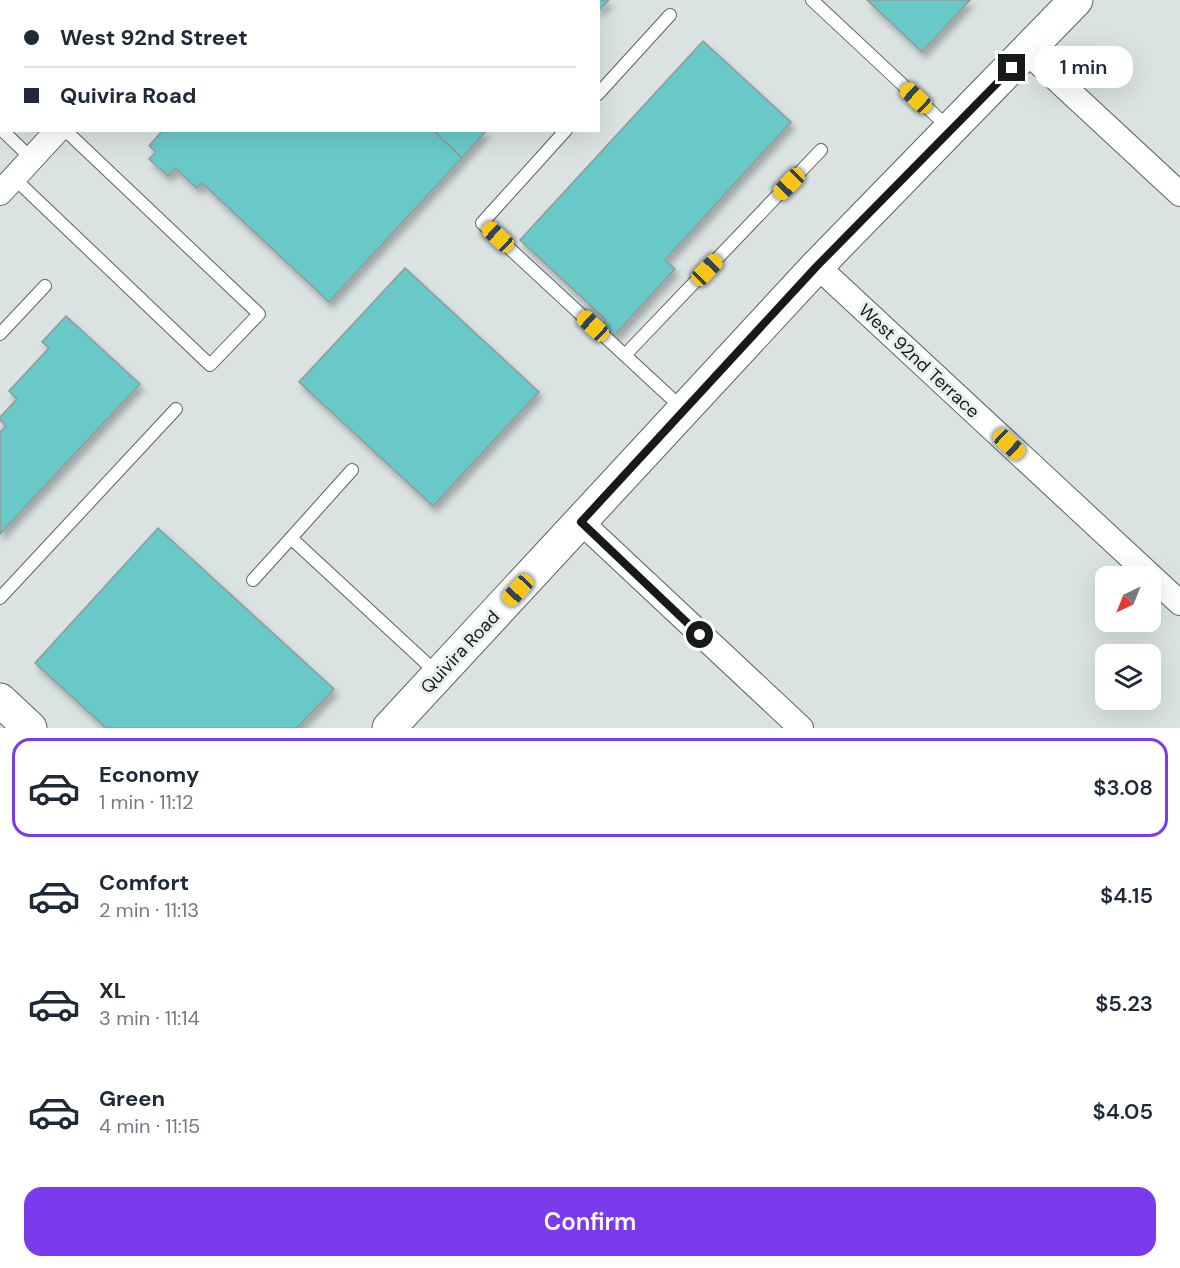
<!DOCTYPE html>
<html lang="en">
<head>
<meta charset="utf-8">
<style>
	:root { --surface:#fff; --page:#f6f6f7; --text:#1f2937; --muted:#747a83; --line:#e0e1e3; --accent:#7c3aed }
	body { margin:0; font-family:"DM Sans",sans-serif; background:var(--page); color:var(--text); height:100vh; display:flex; flex-direction:column; font-size:22px; white-space:nowrap }
	* { box-sizing:border-box; margin:0 }
	p { font-size:20px; color:var(--muted) }
	.icon { flex:none; width:33px; height:33px; fill:none; stroke:currentColor; stroke-width:2; stroke-linecap:round; stroke-linejoin:round }
	.map { position:relative; height:728px; overflow:hidden }
	.sheet { display:flex; flex-direction:column; background:var(--surface); flex:1 }
	.sheet>* { flex:none }
	.hud { position:absolute; left:0px; top:0px; width:600px; height:132px; box-shadow:0 6px 24px #0002; display:grid; align-content:center; height:132px; padding:0 24px; background:var(--surface) }
	.needle { width:39px; rotate:223deg }
	.buttons { position:absolute; left:1095px; top:566px; display:grid; gap:12px }
	.buttons a { display:grid; place-items:center; width:66px; height:66px; border-radius:12px; background:var(--surface); box-shadow:0 6px 24px #0002; font-size:30px }
	.end { position:absolute; width:27px; height:27px; margin:-14px; border:8px solid #171a1a; background:#fff; box-shadow:0 0 0 3px #fff }
	.from { border-radius:50% }
	.bubble { position:absolute; height:42px; border-radius:18px; background:var(--surface); box-shadow:0 6px 24px #0002; font-size:20px; font-weight:600; line-height:42px; text-align:center }
	.car { position:absolute; width:18px; height:36px; margin:-18px -9px; border-radius:8px; box-shadow:0 0 4px 2px #0007; background:linear-gradient(#f5c518 24%,#345 0 40%,#f5c518 0 76%,#345 0 86%,#f5c518 0) }
	.hud b { display:flex; align-items:center; gap:21px; height:57px; font-size:22px }
	.hud b+b { border-top:2px solid var(--line) }
	.hud i { width:15px; height:15px; background:var(--text) }
	ul { padding:10px 0 0; list-style:none }
	li { display:flex; align-items:center; gap:18px; height:99px; margin:0 12px 9px; padding:0 12px; border:3px solid transparent; border-radius:18px }
	li div { flex:1 }
	li b { display:block; font-size:22px }
	li em { font-style:normal; font-weight:600 }
	li.selected { border-color:var(--accent) }
	li>.icon { width:54px; height:54px; stroke-width:1.5 }
	.primary-button { display:flex; gap:12px; margin-top:auto; padding:12px 24px }
	.primary-button a { flex:1; height:69px; border-radius:18px; background:var(--accent); color:#fff; font-size:24px; font-weight:600; line-height:69px; text-align:center }
	.map>svg:first-child { display:block }
</style>
</head>
<body>
<div class="map">
<svg width="1180" height="728" viewBox="0 0 1180 728">
	<defs>
		<filter id="shadow"><feDropShadow dx="3.5" dy="6" stdDeviation="3" flood-color="#0004"/></filter>
	</defs>
	<rect width="100%" height="100%" fill="#dae2e2"/>
	<g fill="#69c9c9" stroke="#919999" stroke-width="1.5" filter="url(#shadow)">
		<polygon points="292,0 529,0 530,2 294,2"/>
		<polygon points="529,0 609,0 598,11 598,2"/>
		<polygon points="867,0 970,0 922,52"/>
		<polygon points="703,41 791,122 665,260 675,269 614,336 601,325 606,320 520,240"/>
		<polygon points="163,130 433,130 462,158 329,302 202,183 197,188 175,168 168,176 149,159 156,152 149,146"/>
		<polygon points="433,130 487,130 462,158"/>
		<polygon points="405,268 539,392 433,506 299,382"/>
		<polygon points="66,316 140,384 0,534 0,432 6,426 0,420 0,417 17,399 9,391 49,348 42,342"/>
		<polygon points="158,528 334,689 297,728 106,728 35,663"/>
	</g>
	<g fill="none" stroke-linecap="round" stroke-linejoin="round">
		<g stroke="#5b6262" stroke-width="14">
			<g id="lane">
				<polyline points="812,0 950,129"/>
				<polyline points="58,2 59,0"/>
				<polyline points="0,64 2,62"/>
				<polyline points="598,94 670,15"/>
				<polyline points="2,130 32,159"/>
				<polyline points="566,130 482,223 683,409"/>
				<polyline points="14,178 210,365 259,314 65,130"/>
				<polyline points="0,334 45,286"/>
				<polyline points="625,355 821,150"/>
				<polyline points="352,470 291,538 438,674"/>
				<polyline points="253,580 291,538"/>
				<polyline points="0,598 176,409"/>
			</g>
		</g>
		<g stroke="#5b6262" stroke-width="26">
			<g id="street">
				<polyline points="178,2 179,0"/>
				<polyline points="1027,52 1180,194"/>
				<polyline points="0,193 58,130"/>
				<polyline points="817,266 1180,603"/>
				<polyline points="581,522 801,728"/>
			</g>
		</g>
		<g stroke="#5b6262" stroke-width="35">
			<polyline id="secondary" points="0,700 30,728"/>
		</g>
		<g stroke="#5b6262" stroke-width="35">
			<polyline id="primary" points="389,728 817,266 1076,0"/>
		</g>
		<use href="#lane" stroke="#fff" stroke-width="12"/>
		<use href="#street" stroke="#fff" stroke-width="24"/>
		<use href="#secondary" stroke="#fff" stroke-width="33"/>
		<use href="#primary" stroke="#fff" stroke-width="33"/>
	</g>
	<g fill="none" stroke-linecap="round" stroke-linejoin="round">
		<polyline stroke="#171a1a" stroke-width="8" points="700,635 581,522 817,266 1012,68"/>
	</g>
	<g text-anchor="middle" dominant-baseline="central" stroke-width="6" stroke-linejoin="round" paint-order="stroke">
		<g font-size="18" fill="#171a1a" stroke="#e7efef">
			<text transform="translate(919 361) rotate(43)">West 92nd Terrace</text>
			<text transform="translate(460 652) rotate(-47)">Quivira Road</text>
		</g>
	</g>
</svg>
<div class="buttons">
<a><svg class="needle" viewBox="-14 -14 28 28"><path d="M0-13l5 13h-10z" fill="#e53935"/><path d="M0 13l5-13h-10z" fill="#747a83"/></svg></a>
<a><svg class="icon" aria-label="layers" viewBox="0 0 24 24"><path d="M12 4l9 5-9 5-9-5zM3 14l9 5 9-5"/></svg></a>
</div>
<i class="end from" style="left:700px;top:635px"></i>
<i class="end" style="left:1012px;top:68px"></i>
<div class="bubble" style="left:1034px;top:46px;width:99px">1 min</div>
<i class="car" style="left:916px;top:98px;rotate:313deg"></i>
<i class="car" style="left:789px;top:184px;rotate:224deg"></i>
<i class="car" style="left:498px;top:237px;rotate:313deg"></i>
<i class="car" style="left:707px;top:270px;rotate:44deg"></i>
<i class="car" style="left:593px;top:326px;rotate:313deg"></i>
<i class="car" style="left:1009px;top:444px;rotate:133deg"></i>
<i class="car" style="left:518px;top:590px;rotate:223deg"></i>
<div class="hud">
<b><i class="from"></i>West 92nd Street</b>
<b><i></i>Quivira Road</b>
</div>
</div>
<section class="sheet">
<ul>
<li class="selected"><svg class="icon" aria-label="car" viewBox="0 0 24 24"><path d="M5 17H2v-5l4-1 3-4h7l3 4 3 1v5h-3M9 17h6M6 11h13"/><circle cx="7" cy="17" r="2"/><circle cx="17" cy="17" r="2"/></svg><div><b>Economy</b><p>1 min · 11:12</p></div><em>$3.08</em></li>
<li><svg class="icon" aria-label="car" viewBox="0 0 24 24"><path d="M5 17H2v-5l4-1 3-4h7l3 4 3 1v5h-3M9 17h6M6 11h13"/><circle cx="7" cy="17" r="2"/><circle cx="17" cy="17" r="2"/></svg><div><b>Comfort</b><p>2 min · 11:13</p></div><em>$4.15</em></li>
<li><svg class="icon" aria-label="car" viewBox="0 0 24 24"><path d="M5 17H2v-5l4-1 3-4h7l3 4 3 1v5h-3M9 17h6M6 11h13"/><circle cx="7" cy="17" r="2"/><circle cx="17" cy="17" r="2"/></svg><div><b>XL</b><p>3 min · 11:14</p></div><em>$5.23</em></li>
<li><svg class="icon" aria-label="car" viewBox="0 0 24 24"><path d="M5 17H2v-5l4-1 3-4h7l3 4 3 1v5h-3M9 17h6M6 11h13"/><circle cx="7" cy="17" r="2"/><circle cx="17" cy="17" r="2"/></svg><div><b>Green</b><p>4 min · 11:15</p></div><em>$4.05</em></li>
</ul>
<div class="primary-button"><a>Confirm</a></div>
</section>
</body>
</html>
